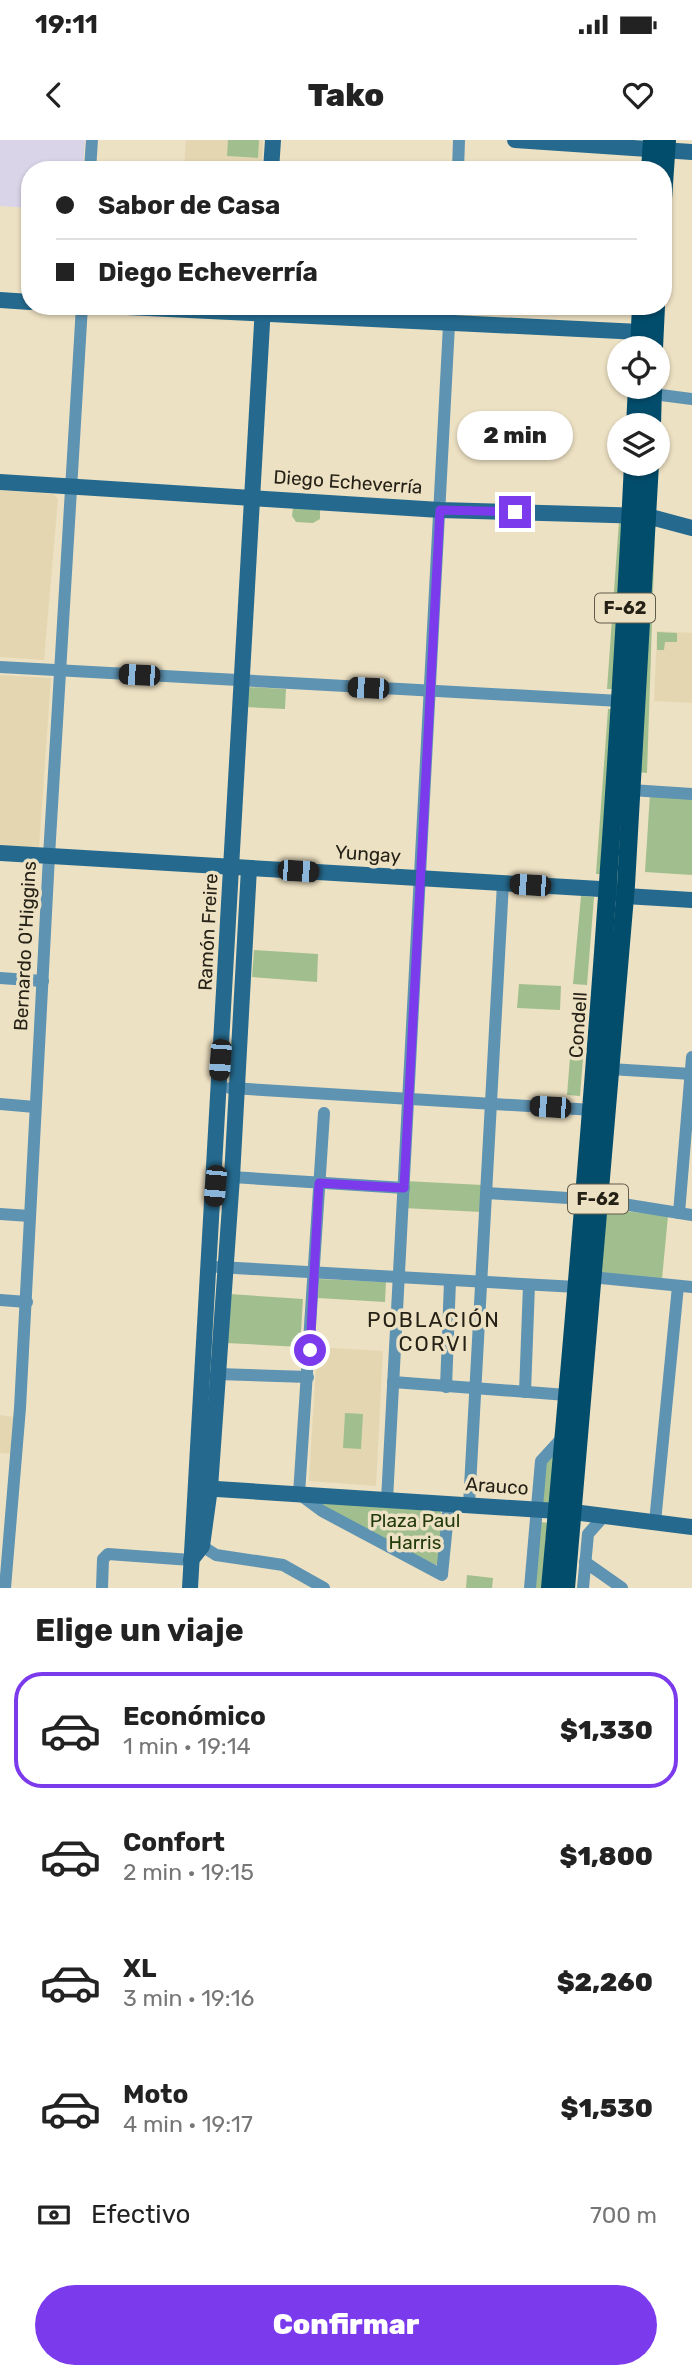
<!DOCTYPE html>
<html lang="es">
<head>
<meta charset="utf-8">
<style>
	:root { --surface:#fff; --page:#f2f2f2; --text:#222; --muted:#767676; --line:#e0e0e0; --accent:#7c3aed }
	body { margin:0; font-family:Rubik,sans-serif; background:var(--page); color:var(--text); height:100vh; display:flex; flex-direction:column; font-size:26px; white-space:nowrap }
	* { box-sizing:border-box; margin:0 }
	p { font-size:23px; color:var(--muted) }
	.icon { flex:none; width:38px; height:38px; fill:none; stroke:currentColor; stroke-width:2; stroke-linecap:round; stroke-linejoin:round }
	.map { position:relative; height:1448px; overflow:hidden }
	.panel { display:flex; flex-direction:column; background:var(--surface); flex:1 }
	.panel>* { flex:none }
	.hud { position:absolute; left:21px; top:21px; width:651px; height:154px; border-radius:28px; box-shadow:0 2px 5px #0004; display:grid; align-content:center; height:154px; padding:0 35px; background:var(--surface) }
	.tools { position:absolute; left:607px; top:196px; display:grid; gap:14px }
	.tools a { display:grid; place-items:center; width:63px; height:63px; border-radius:50%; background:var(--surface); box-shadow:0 2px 5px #0004; font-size:35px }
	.end { position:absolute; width:32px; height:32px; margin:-16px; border:9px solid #7c3aed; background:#fff; box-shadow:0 0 0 4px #fff }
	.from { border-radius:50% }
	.bubble { position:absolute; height:49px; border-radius:24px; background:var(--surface); box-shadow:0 2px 5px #0004; font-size:23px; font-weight:800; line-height:49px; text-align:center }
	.car { position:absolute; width:21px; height:42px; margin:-21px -10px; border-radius:9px; box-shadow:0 0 5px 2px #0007; background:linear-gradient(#222 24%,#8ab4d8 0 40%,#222 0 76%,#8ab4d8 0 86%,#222 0) }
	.hud b { display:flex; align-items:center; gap:24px; height:66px; font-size:26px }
	.hud b+b { border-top:2px solid var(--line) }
	.hud i { width:18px; height:18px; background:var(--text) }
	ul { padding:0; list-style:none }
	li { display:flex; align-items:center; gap:21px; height:116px; margin:0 14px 10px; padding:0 21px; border:4px solid transparent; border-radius:28px }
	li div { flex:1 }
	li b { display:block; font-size:26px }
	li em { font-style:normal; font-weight:800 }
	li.current { border-color:var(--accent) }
	li>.icon { width:63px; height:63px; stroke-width:1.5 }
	h2 { padding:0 35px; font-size:32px; line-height:84px }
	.pay { display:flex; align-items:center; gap:18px; height:77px; padding:0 35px; font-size:26px }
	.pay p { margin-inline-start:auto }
	.button { display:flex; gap:14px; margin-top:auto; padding:14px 35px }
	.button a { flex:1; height:80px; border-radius:42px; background:var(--accent); color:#fff; font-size:28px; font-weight:800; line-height:80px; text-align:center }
	.status { display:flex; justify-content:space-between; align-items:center; height:49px; padding:0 35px; background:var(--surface); direction:ltr }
	.status svg { height:19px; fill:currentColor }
	header { display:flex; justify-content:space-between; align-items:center; height:91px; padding:0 35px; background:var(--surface); font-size:32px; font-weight:800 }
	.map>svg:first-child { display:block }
</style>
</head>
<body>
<div class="status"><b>19:11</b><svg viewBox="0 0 49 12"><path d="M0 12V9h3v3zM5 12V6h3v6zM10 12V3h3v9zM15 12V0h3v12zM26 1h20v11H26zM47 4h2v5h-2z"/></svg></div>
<header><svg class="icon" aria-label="back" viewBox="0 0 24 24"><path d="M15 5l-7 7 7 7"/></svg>Tako<svg class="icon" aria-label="heart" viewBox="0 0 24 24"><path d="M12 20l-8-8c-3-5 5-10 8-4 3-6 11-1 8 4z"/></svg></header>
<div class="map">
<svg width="692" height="1448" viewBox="0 0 692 1448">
	<rect width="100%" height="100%" fill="#ede1c3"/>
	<polygon fill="#dad4e9" points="0,0 85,0 83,30 30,30 30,68 0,66"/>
	<g fill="#e4d6b1">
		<polygon points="186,0 263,0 262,30 184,30"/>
		<polygon points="0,350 54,354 58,359 44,520 0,517"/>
		<polygon points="657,491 692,493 692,563 654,561"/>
		<polygon points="0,535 51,538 39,709 0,706"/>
		<polygon points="317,1207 383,1211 376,1346 309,1341"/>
		<polygon points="0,1275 15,1277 11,1314 0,1313"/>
	</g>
	<g fill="#a1bf8e">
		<polygon points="228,0 259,0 258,18 227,16"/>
		<polygon points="293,367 320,368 320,379 313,383 296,382 292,376"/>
		<polygon points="619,381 623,381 616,549 607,549"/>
		<polygon points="655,393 647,633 637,632"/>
		<polygon points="657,492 677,493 677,502 665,502 664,510 657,510"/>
		<polygon points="247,547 286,549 285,569 245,567"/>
		<polygon points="608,569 615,569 606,734 596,734"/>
		<polygon points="650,654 692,656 692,735 645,732"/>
		<polygon points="581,756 594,757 587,845 573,844"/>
		<polygon points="254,810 318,814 317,842 252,837"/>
		<polygon points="519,844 561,846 560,870 517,868"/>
		<polygon points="574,867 587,868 580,956 567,955"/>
		<polygon points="405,1041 483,1045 481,1072 403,1068"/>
		<polygon points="607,1069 668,1076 662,1139 600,1133"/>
		<polygon points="319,1139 386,1142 385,1162 318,1158"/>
		<polygon points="229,1154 303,1159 300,1207 226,1203"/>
		<polygon points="345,1273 363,1274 361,1309 343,1308"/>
		<polygon points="557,1308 552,1365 540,1364 543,1324"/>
		<polygon points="319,1362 439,1370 443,1375 440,1421 436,1425 320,1369"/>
		<polygon points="539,1382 551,1383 545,1400 545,1448 533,1448"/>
		<polygon points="467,1435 493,1438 492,1448 466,1448"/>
	</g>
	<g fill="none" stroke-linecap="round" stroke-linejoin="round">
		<g stroke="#5e93b2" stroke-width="12">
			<polyline points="90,30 92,0"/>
			<polyline points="458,30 459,0"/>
			<polyline points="653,254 692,259"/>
			<polyline points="0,527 620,561"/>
			<polyline points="631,650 692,654"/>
			<polyline points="0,838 43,841"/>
			<polyline points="610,929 692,934"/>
			<polyline points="230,948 593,970"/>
			<polyline points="0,964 35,967"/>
			<polyline points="324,973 299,1354 322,1371 442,1435 449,1364"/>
			<polyline points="232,1037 404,1048"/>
			<polyline points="487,1053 584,1059"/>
			<polyline points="598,1060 692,1075"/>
			<polyline points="679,1073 692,917"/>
			<polyline points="0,1074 30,1076"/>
			<polyline points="218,1127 577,1147"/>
			<polyline points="591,1137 692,1147"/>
			<polyline points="0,1160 27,1162"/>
			<polyline points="218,1234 308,1237"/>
			<polyline points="393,1242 567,1255"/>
			<polyline points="446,1247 450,1141"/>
			<polyline points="525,1252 529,1145"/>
			<polyline points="387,1360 450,166"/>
			<polyline points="469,1365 503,743"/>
			<polyline points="655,1382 678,1146"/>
			<polyline points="202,1406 216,1415 283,1425 324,1448"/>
			<polyline points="585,1422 622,1448"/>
			<polyline points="5,1448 20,1268 49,716 82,166"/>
			<polyline points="102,1448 103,1419 108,1414 191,1420"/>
			<polyline points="530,1448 541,1321 562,1298"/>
			<polyline points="583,1448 588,1394 604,1376"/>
		</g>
		<g stroke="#256a8e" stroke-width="16">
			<polyline points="515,0 692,12"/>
			<polyline points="271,30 273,0"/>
			<polyline points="0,160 30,162"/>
			<polyline points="106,166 640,192 651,187"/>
			<polyline points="0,342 440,370 647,376 692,388"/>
			<polyline points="0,713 600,749 625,756 692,760"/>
			<polyline points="201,1348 573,1372 692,1387"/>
			<polyline points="191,1420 202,1406 210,1348 232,1037 249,728"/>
			<polyline points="190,1448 263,166"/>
		</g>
		<g stroke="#034d6c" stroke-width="18">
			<polyline points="650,30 652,0"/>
			<polyline points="663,59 667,0"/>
			<polyline points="639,208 641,166"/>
			<polyline points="654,208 656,166"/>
			<polyline points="635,285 637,247"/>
			<polyline points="652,285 653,247"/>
			<path d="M550 1448C584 1074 615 699 633 324"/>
			<polyline points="566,1448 626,745 650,324"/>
		</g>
	</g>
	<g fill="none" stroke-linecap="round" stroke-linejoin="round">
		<polyline stroke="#7c3aed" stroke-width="9" points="310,1210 319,1043 404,1048 440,370 515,372"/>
	</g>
	<g text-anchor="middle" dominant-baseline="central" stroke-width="7" stroke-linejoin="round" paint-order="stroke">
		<g fill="#ede1c3" stroke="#615b4a" stroke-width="2">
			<rect x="595" y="453.5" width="60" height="29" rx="5"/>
			<rect x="568" y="1044.5" width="60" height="29" rx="5"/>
		</g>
		<g font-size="18" font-weight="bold" fill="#252116">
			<text x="625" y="468">F-62</text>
			<text x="598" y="1059">F-62</text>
		</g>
		<g font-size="19" fill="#252116" stroke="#ede1c3">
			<text transform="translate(348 342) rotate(4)">Diego Echeverría</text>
			<text transform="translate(368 714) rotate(4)">Yungay</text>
			<text transform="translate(208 792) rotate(-87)">Ramón Freire</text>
			<text transform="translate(25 806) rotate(-87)">Bernardo O'Higgins</text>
			<text transform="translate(578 885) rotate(-86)">Condell</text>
			<text transform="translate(497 1346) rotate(4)">Arauco</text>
		</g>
		<g font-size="19" fill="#223b0b" stroke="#ede1c3">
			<text x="415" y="1380">Plaza Paul<tspan x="415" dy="22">Harris</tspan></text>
		</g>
		<g font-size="21" letter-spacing="2" fill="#252116" stroke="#ede1c3">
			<text x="434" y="1179">POBLACIÓN<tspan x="434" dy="24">CORVI</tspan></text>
		</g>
	</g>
</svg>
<div class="tools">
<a><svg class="icon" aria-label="locate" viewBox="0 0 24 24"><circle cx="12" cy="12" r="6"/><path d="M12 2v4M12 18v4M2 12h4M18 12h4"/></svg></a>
<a><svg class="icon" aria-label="layers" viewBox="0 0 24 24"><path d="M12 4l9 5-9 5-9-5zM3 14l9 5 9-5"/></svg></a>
</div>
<i class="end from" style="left:310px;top:1210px"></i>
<i class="end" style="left:515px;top:372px"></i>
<div class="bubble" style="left:457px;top:271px;width:116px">2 min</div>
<i class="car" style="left:139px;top:535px;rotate:273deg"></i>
<i class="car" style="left:368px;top:548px;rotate:273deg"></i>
<i class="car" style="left:298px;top:731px;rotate:94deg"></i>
<i class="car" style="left:530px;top:745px;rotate:274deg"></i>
<i class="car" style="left:220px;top:920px;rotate:184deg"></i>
<i class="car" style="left:550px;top:967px;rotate:274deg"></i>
<i class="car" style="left:215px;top:1046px;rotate:185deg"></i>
<div class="hud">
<b><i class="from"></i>Sabor de Casa</b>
<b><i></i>Diego Echeverría</b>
</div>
</div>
<section class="panel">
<h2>Elige un viaje</h2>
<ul>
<li class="current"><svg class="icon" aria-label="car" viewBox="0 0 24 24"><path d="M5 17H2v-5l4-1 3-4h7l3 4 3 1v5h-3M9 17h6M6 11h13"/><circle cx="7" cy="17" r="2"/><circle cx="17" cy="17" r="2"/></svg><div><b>Económico</b><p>1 min · 19:14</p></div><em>$1,330</em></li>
<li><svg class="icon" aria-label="car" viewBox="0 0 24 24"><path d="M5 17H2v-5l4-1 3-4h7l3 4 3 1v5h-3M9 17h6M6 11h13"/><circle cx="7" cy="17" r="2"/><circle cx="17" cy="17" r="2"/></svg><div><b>Confort</b><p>2 min · 19:15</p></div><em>$1,800</em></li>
<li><svg class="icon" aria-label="car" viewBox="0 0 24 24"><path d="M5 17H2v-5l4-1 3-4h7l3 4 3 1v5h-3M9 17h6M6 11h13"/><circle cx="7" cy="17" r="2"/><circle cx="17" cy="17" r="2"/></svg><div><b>XL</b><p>3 min · 19:16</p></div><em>$2,260</em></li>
<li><svg class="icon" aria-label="car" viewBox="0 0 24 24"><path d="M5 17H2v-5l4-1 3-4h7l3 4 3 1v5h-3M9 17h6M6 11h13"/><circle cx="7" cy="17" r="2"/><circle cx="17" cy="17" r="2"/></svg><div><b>Moto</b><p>4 min · 19:17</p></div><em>$1,530</em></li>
</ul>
<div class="pay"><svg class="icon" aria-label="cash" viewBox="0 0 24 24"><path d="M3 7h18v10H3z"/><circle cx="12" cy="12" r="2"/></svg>Efectivo<p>700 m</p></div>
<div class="button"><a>Confirmar</a></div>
</section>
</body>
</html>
